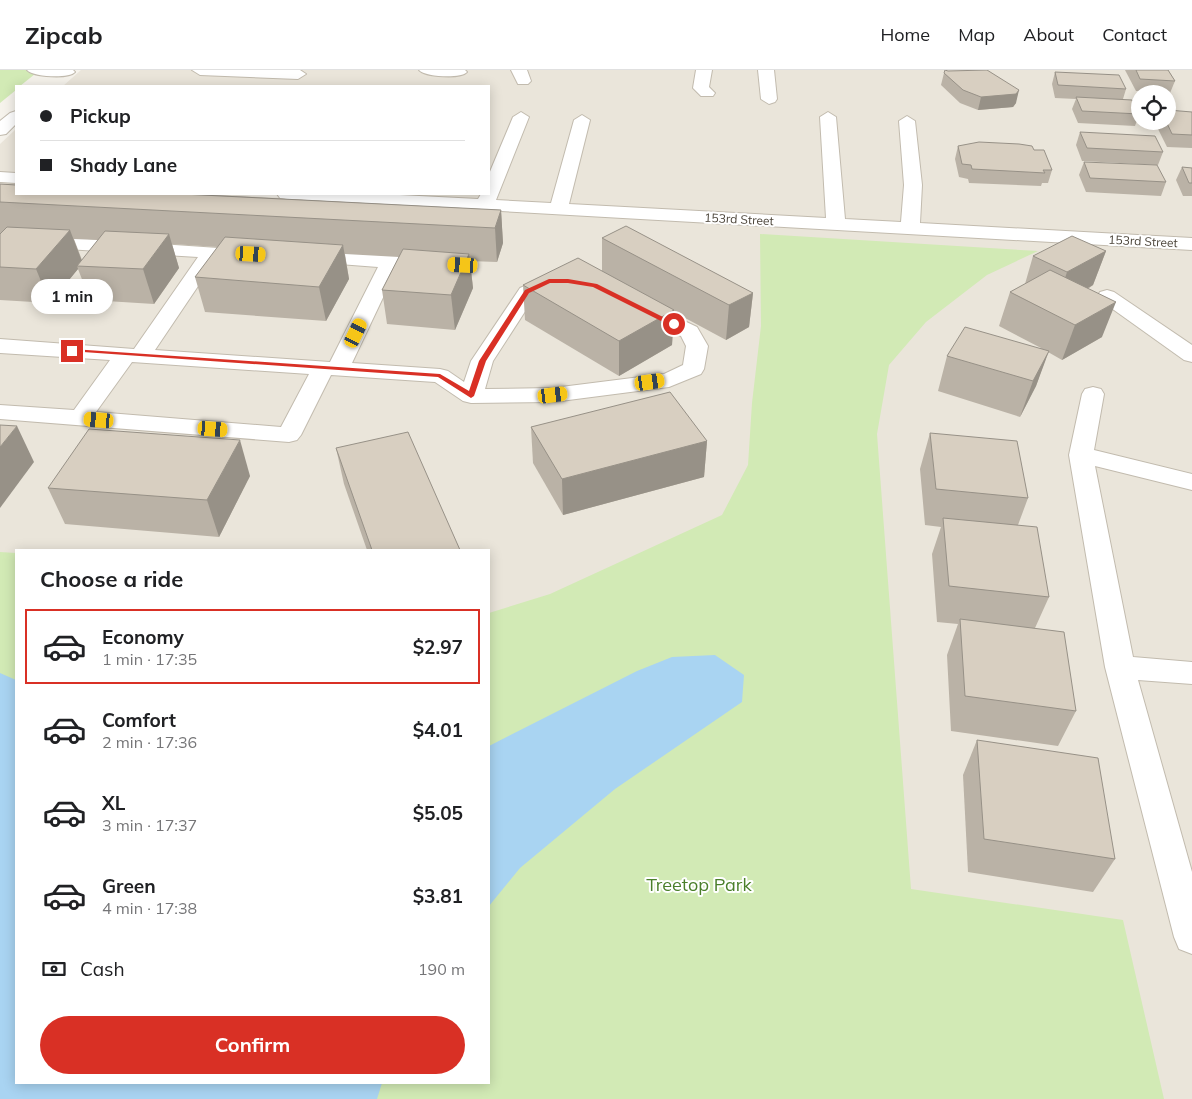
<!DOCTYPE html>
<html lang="en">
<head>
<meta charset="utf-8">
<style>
	:root { --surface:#fff; --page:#f6f6f6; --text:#202124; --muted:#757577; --line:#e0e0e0; --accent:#d93025 }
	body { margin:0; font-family:Mulish,sans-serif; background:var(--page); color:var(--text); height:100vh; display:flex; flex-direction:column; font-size:19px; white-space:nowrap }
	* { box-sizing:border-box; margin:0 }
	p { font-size:16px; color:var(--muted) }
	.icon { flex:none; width:28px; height:28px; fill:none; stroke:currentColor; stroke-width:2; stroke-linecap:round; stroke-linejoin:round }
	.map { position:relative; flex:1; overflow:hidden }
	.drawer { position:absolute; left:15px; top:479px; width:475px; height:535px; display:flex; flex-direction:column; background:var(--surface); border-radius:0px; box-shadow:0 2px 12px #0003 }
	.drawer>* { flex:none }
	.top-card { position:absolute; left:15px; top:15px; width:475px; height:110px; border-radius:0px; box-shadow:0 2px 12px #0003; display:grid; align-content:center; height:110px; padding:0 25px; background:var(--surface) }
	.controls { position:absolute; left:1131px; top:15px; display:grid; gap:10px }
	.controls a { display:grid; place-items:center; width:45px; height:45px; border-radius:50%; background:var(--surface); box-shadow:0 2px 12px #0003; font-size:25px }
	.end { position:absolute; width:22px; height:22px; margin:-11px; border:6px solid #d93025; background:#fff; box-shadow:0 0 0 2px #fff }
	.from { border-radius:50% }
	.bubble { position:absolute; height:35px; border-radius:18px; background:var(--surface); box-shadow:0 2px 12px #0003; font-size:16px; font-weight:700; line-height:35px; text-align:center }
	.car { position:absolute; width:15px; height:30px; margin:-15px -8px; border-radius:6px; box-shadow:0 0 4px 1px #0007; background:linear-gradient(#f5c518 24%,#345 0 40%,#f5c518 0 76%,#345 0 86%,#f5c518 0) }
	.top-card b { display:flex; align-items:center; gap:18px; height:48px; font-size:19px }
	.top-card b+b { border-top:1px solid var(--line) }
	.top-card i { width:12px; height:12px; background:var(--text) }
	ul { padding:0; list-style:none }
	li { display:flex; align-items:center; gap:15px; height:75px; margin:0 10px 8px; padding:0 15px; border:2px solid transparent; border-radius:0px }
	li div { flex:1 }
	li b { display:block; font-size:19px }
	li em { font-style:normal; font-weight:700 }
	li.on { border-color:var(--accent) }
	li>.icon { width:45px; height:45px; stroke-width:1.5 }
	h2 { padding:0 25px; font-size:22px; line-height:60px }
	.pay { display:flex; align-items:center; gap:12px; height:55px; padding:0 25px; font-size:19px }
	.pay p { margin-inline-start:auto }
	.primary-button { display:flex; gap:10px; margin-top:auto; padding:10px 25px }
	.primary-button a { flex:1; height:58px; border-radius:30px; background:var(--accent); color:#fff; font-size:20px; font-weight:700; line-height:58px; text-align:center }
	header { display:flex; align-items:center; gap:30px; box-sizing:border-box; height:70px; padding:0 25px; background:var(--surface); border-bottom:1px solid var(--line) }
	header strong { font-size:24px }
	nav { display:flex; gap:28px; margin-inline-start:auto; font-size:18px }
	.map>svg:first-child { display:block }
</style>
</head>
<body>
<header>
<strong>Zipcab</strong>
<nav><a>Home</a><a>Map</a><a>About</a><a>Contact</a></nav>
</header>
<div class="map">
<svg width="1192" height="1029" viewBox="0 0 1192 1029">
	<rect width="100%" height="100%" fill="#f6f3ec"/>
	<g fill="#eae5da" fill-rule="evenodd">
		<path d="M81 0H1192V168L386 124H489V16H63ZM1140 24H1168V51H1140Z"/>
		<polygon points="16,59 16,103 0,102 0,74"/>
		<path d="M0 112 16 113V124H216L1192 179V1029H0ZM16 480H489V1012H16Z"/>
	</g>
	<g fill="#d2eab5">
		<polygon points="0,0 40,0 20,16 16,16 16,20 0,33"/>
		<polygon points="760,164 1038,181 987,205 926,252 889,295 877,364 911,819 1123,850 1164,1029 0,1029 0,482 16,483 16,1012 489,1012 489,543 550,524 722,445 748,395 752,333 761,256"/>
	</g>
	<g fill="#a9d4f2">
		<polygon points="715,585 744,605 742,632 615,719 520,798 489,836 489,676 637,601 672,587"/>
		<polygon points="0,603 16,610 16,1012 382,1013 377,1029 0,1029"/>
	</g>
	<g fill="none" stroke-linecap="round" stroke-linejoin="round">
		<g stroke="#c2bbae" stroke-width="2">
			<g id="minor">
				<path d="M27 0H73L75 2C69 9 33 7 27 0Z"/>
				<polygon points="192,0 300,0 306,4 298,9 200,5"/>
				<path d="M419 0H465L467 2C461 9 425 7 419 0Z"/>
				<polygon points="511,0 527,0 531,11 528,14 518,14"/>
				<polygon points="696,0 712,0 709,17 715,23 713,26 701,26 693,18"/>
				<polygon points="758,0 774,0 777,29 775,32 769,34 761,29"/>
				<polygon points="16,41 16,54 6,64 0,65 0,51 10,43"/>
				<polygon points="521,42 529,47 496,130 551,133 574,50 582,45 590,50 569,134 826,148 820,47 828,42 836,47 845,149 901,152 904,115 899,51 907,46 915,51 922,115 920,153 1192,168 1192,180 286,129 280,128 277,124 380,124 478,129 481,124 489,124 489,104 513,47"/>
				<polygon points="0,102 16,103 16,113 0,112"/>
				<path d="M0 163 218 178 221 182 155 280 330 292 378 197 300 191 297 187 300 183 307 181 434 188 441 190 444 194 441 198 434 200 397 198 352 293 440 299 448 301 464 312 471 291 520 218 549 205H568L602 212 697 257 708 276 704 299 701 304 669 317 553 332 471 333 463 331 435 312 331 305 301 365 297 370 289 372 0 349V335L74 340 110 290 0 283V269L134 279 198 187 0 175ZM553 217 589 221 681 266 686 276 683 295 664 304 553 318 485 319 493 291 535 226ZM132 292 309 304 281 357 96 342Z"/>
				<polygon points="1107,220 1114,222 1192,275 1192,292 1184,290 1100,230 1097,226 1100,222"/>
				<polygon points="1093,317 1101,319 1104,324 1094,380 1192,404 1192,420 1095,396 1133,587 1192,592 1192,614 1138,610 1192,802 1192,884 1179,879 1174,867 1105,597 1069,385 1082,324 1085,319"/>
			</g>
		</g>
		<use href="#minor" fill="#fff" fill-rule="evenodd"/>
	</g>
	<g fill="#bab2a6" fill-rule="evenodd">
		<polygon points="1125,0 1168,0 1175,11 1170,23 1136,21"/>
		<polygon points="1055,2 1126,19 1123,29 1139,44 1135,56 1078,53 1072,39 1076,29 1055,28 1052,14"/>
		<polygon points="944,3 1016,33 1013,37 978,40 960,33 941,15"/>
		<polygon points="1192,42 1192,78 1167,77 1155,53 1156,51 1168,51"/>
		<polygon points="1080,62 1163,82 1158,95 1082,91 1076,75"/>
		<polygon points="958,76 1034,80 1052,100 1048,113 1042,113 1041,116 969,113 968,109 959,107 955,89"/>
		<polygon points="1084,92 1166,112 1161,126 1086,122 1079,105"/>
		<polygon points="1182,97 1192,98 1192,126 1183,126 1176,110"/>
		<path d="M0 114 501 140 503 173 497 192 470 191 473 218 455 260 387 254 382 220 399 187 345 184 349 209 326 251 205 242 195 207 218 177 172 174 179 198 154 234 90 230 78 199 50 233 0 230ZM74 169 98 170 82 190Z"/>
		<polygon points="602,168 753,223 749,257 726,270 674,242 672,275 619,306 525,250 523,215 602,201"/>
		<polygon points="1106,181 1093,215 1088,219 1102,267 1062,290 1048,282 1036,316 1020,347 938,321 947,286 1041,278 999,256 1010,222 1025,214 1033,186"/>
		<polygon points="531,357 707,371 704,407 563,445 533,393"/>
		<polygon points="930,363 1028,428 1018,455 1049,527 1035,558 1076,641 1058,676 951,661 947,585 958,554 937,552 932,484 941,457 925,455 920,399"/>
		<polygon points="336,378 460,480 367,480 344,414"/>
		<polygon points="250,406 219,467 65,454 48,418"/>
		<polygon points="977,670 1115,789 1093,822 968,802 963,705"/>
	</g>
	<g fill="#979187">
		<polygon points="1019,20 1016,33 1013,37 978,40 981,27"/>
		<polygon points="501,140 503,173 497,192 495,158"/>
		<polygon points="70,160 83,194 77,196 78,199 50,233 36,199"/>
		<polygon points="169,164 179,198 154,234 143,199"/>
		<polygon points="343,175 349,209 326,251 319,217"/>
		<polygon points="1106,181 1093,215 1056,236 1067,202"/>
		<polygon points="469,184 473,218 455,260 451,225"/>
		<polygon points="753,223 749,257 726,270 729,235"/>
		<polygon points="1116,232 1102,267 1062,290 1075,255"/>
		<polygon points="674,240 672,275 619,306 619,271"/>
		<polygon points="1049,281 1036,316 1020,347 1033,311"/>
		<polygon points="17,356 34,392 0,438 0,377"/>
		<polygon points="240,370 250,406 219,467 207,430"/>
		<polygon points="707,371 704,407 563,445 562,409"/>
	</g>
	<g fill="#d8cfc1" stroke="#979187">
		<polygon points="945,0 948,1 987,0 1019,20 1016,24 981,27 963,20 944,3"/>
		<polygon points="1136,0 1168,0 1175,11 1140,9"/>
		<polygon points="1055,2 1119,5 1126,19 1058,15"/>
		<polygon points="1076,27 1132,30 1139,44 1082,41"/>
		<polygon points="1168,40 1192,42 1192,65 1172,64 1166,51 1168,51"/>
		<polygon points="1080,62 1155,66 1163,82 1087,78"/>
		<polygon points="979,72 1019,74 1032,76 1034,80 1044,80 1052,100 1043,100 1045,103 972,99 971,95 962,94 958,76"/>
		<polygon points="1084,92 1157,95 1166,112 1090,108"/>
		<polygon points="1182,97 1192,98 1192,113 1189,113"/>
		<polygon points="0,114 16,115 16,124 182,124 501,140 495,158 0,132"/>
		<polygon points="626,156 753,223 729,235 602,168"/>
		<polygon points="7,157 70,160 36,199 0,197 0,164"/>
		<polygon points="105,161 169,164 143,199 77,196"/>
		<polygon points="1072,166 1106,181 1067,202 1033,186"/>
		<polygon points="225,167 343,175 319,217 195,207"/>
		<polygon points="403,179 469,184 451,225 382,220"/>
		<polygon points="578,188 674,240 619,271 523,215"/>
		<polygon points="1050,200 1116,232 1075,255 1010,222"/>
		<polygon points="965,257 1049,281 1033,311 947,286"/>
		<polygon points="670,322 707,371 562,409 531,357"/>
		<polygon points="0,355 17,356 0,377"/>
		<polygon points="89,359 240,370 207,430 48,418"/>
		<polygon points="408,362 460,480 372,480 336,378"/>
		<polygon points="930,363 1017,371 1028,428 936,419"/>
		<polygon points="943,448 1037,457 1049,527 949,516"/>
		<polygon points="960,549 1064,562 1076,641 965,626"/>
		<polygon points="977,670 1098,688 1115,789 984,769"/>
	</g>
	<polygon fill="#d93025" points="549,209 568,209 597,214 677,254 671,256 593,217 568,213 550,213 529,223 486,291 474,326 471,328 438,307 69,281 72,279 440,304 469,321 479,291 525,220"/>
	<g text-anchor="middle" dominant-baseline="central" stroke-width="4" stroke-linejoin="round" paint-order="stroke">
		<g font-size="12" fill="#4b4439" stroke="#fff">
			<text transform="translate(739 149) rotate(3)">153rd Street</text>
			<text transform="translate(1143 171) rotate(3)">153rd Street</text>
		</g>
		<g font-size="18" fill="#4a7f2a" stroke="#fff">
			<text x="699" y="814">Treetop Park</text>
		</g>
	</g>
</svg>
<div class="controls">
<a><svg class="icon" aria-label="locate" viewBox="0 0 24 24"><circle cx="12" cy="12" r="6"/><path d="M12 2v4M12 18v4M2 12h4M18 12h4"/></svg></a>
</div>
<i class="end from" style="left:674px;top:254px"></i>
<i class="end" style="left:72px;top:281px"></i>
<div class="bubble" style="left:31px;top:209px;width:82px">1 min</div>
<i class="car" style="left:251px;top:184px;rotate:93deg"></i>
<i class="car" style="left:463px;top:195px;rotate:273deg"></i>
<i class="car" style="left:356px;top:263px;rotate:26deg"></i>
<i class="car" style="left:650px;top:312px;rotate:82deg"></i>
<i class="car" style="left:553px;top:325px;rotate:83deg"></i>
<i class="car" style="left:99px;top:350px;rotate:275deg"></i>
<i class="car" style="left:213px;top:359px;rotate:94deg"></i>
<div class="top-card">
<b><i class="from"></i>Pickup</b>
<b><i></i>Shady Lane</b>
</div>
<section class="drawer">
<h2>Choose a ride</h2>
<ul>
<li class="on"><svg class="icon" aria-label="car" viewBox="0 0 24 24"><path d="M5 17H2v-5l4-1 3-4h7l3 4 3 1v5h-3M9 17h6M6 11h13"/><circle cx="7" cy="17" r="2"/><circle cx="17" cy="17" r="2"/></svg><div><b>Economy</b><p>1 min · 17:35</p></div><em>$2.97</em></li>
<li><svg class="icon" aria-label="car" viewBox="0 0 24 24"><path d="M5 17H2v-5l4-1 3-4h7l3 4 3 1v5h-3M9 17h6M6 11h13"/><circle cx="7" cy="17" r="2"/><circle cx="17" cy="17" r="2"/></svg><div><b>Comfort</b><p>2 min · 17:36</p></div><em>$4.01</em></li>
<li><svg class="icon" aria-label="car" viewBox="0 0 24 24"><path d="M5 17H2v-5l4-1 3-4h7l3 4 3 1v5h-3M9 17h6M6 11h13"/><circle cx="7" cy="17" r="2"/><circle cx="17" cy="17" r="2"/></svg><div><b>XL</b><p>3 min · 17:37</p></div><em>$5.05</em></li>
<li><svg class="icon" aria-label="car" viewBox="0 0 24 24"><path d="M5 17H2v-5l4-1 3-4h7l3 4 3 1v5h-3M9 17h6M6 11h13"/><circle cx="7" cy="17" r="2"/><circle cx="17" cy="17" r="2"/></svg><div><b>Green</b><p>4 min · 17:38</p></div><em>$3.81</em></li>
</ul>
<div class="pay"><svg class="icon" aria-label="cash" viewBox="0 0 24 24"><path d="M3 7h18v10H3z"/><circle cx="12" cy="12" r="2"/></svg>Cash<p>190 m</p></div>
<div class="primary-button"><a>Confirm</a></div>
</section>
</div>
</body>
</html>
